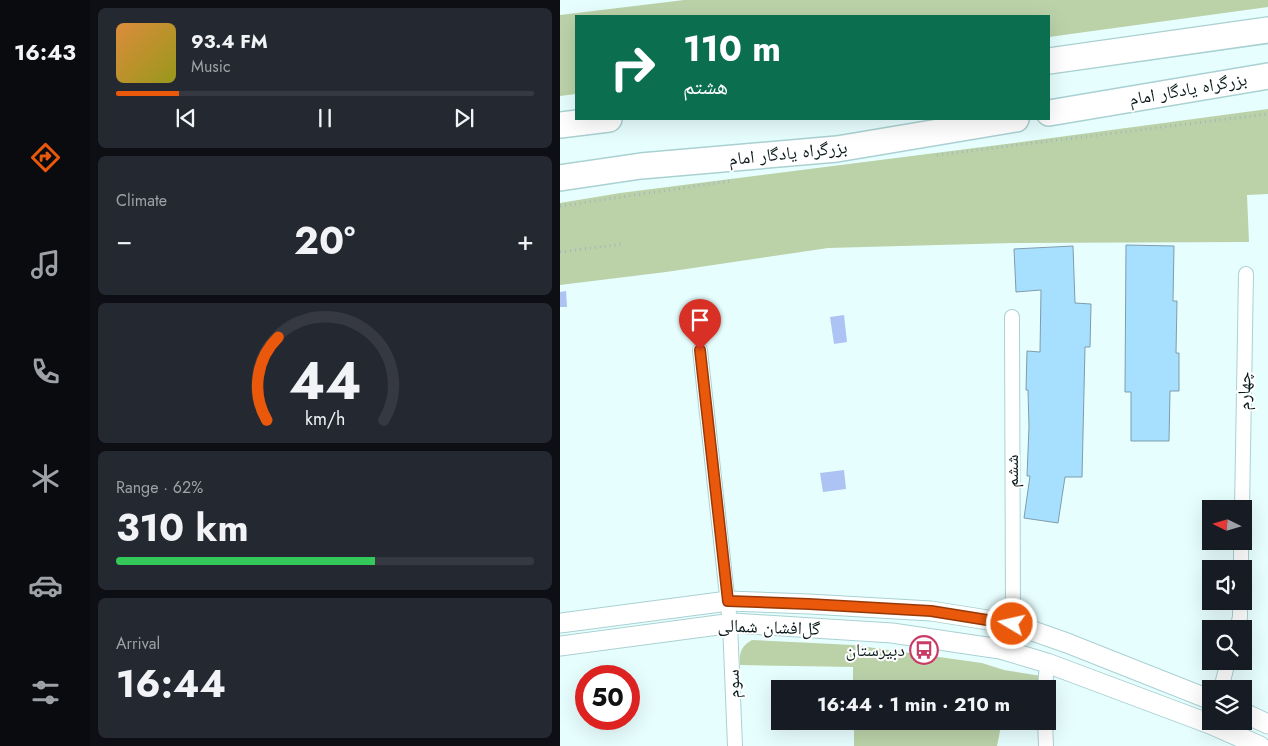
<!DOCTYPE html>
<meta charset="utf-8">
<style>
:root{--surface:#171b24;--page:#242831;--text:#f1f3f6;--muted:#9ea1a6;--line:#363941;--accent:#ea580c}
body{margin:0;font-family:Jost,"Noto Naskh Arabic",sans-serif;background:var(--page);color:var(--text);height:100vh;display:flex;flex-direction:column;font-size:19px;white-space:nowrap}
*{box-sizing:border-box;margin:0}
p{font-size:16px;color:var(--muted)}
.icon{flex:none;width:28px;height:28px;fill:none;stroke:currentColor;stroke-width:2;stroke-linecap:round;stroke-linejoin:round}
.map{position:relative;flex:1;overflow:hidden}
.side{display:flex;flex-direction:column;gap:8px;padding:8px;background:#0d0f14;width:470px}
.side>*{flex:none}
.guide{position:absolute;left:15px;top:15px;width:475px;height:105px;border-radius:0px;box-shadow:0 5px 20px #0002;background:#0b6e4f;color:#fff;overflow:hidden}
.needle{width:32px;rotate:275deg}
.tools{position:absolute;left:642px;top:500px;display:grid;gap:10px}
.tools a{display:grid;place-items:center;width:50px;height:50px;border-radius:0px;background:var(--surface);box-shadow:0 5px 20px #0002;font-size:25px}
.speed{position:absolute;left:15px;top:665px;display:flex;gap:10px;font-size:25px;font-weight:700;text-align:center}
.speed>*{display:grid;place-content:center;width:65px;height:65px;border-radius:50%;background:var(--surface);box-shadow:0 5px 20px #0002;line-height:1}
.speed .limit{border:8px solid #d22;background:#fff;color:#111}
.pin{position:absolute;display:grid;place-items:center;width:42px;height:42px;color:#fff;margin:-51px -21px;border-radius:50% 50% 50% 0;rotate:-45deg;box-shadow:0 0 5px #0007}
.pin .icon{rotate:45deg}
.me{position:absolute;width:55px;margin:-28px;rotate:279deg;stroke-linejoin:round;filter:drop-shadow(0 0 4px #0008)}
.turn{display:flex;align-items:center;gap:18px;height:105px;padding:0 25px;font-size:22px}
.turn .icon{width:65px;height:65px;stroke-width:2.5}
.turn b{display:block;font-size:35px;line-height:42px}
.big{font-size:38px;font-weight:700;line-height:1.1}
.side .card{flex:1;display:flex;flex-direction:column;justify-content:center;gap:8px;min-width:0;padding:0 18px;border-radius:8px;background:var(--page)}
.side .dial{align-items:center;gap:0}
.dial svg{height:130px;overflow:visible;fill:none;stroke:var(--line);stroke-width:7;stroke-linecap:round;text-anchor:middle}
.dial text{fill:var(--text);stroke:none}
.song{display:flex;align-items:center;gap:15px}
.cover{width:60px;height:60px;border-radius:8px;background:linear-gradient(135deg,hsl(30 70% 55%),hsl(60 70% 35%))}
.played{height:5px;border-radius:2px;background:linear-gradient(90deg,var(--accent) 15%,var(--line) 15%)}
.keys{display:flex;justify-content:space-around;direction:ltr}
.heat{display:flex;justify-content:space-between;align-items:center;font-size:28px;direction:ltr}
.charge{height:8px;border-radius:4px;background:linear-gradient(90deg,#34c759 62%,var(--line) 0)}
.trip{position:absolute;left:211px;top:680px;width:285px;height:50px;border-radius:0px;background:var(--surface);box-shadow:0 5px 20px #0002;font-weight:700;line-height:50px;text-align:center}
main{display:flex;flex:1;min-height:0}
.tabs{display:flex;flex-direction:column;width:90px;justify-content:space-around;align-items:center;background:#090b0e;color:var(--muted)}
.tabs .icon{width:35px;height:35px}
.tabs .on{color:var(--accent)}
.tabs b{font-size:22px;color:var(--text)}
.map>svg:first-child{display:block}
</style>
<main>
<nav class="tabs">
<b>16:43</b>
<svg class="icon on" aria-label="directions" viewBox="0 0 24 24"><path d="M12 3l9 9-9 9-9-9zM9 14v-3h6M13 9l2 2-2 2"/></svg>
<svg class="icon" aria-label="music" viewBox="0 0 24 24"><path d="M9 18V5l10-2v13"/><circle cx="6" cy="18" r="3"/><circle cx="16" cy="16" r="3"/></svg>
<svg class="icon" aria-label="phone" viewBox="0 0 24 24"><path d="M5 4h4l2 5-3 2q2 4 5 5l2-3 5 2v4C11 20 4 13 5 4z"/></svg>
<svg class="icon" aria-label="climate" viewBox="0 0 24 24"><path d="M12 3v18M4 7l16 10M4 17L20 7"/></svg>
<svg class="icon" aria-label="car" viewBox="0 0 24 24"><path d="M5 17H2v-5l4-1 3-4h7l3 4 3 1v5h-3M9 17h6M6 11h13"/><circle cx="7" cy="17" r="2"/><circle cx="17" cy="17" r="2"/></svg>
<svg class="icon" aria-label="filters" viewBox="0 0 24 24"><path d="M4 7h16M4 17h16"/><circle cx="9" cy="7" r="2"/><circle cx="15" cy="17" r="2"/></svg>
</nav>
<section class="side">
<div class="card">
<div class="song"><i class="cover"></i><div><b>93.4 FM</b><p>Music</p></div></div>
<div class="played"></div>
<div class="keys"><svg class="icon" aria-label="previous" viewBox="0 0 24 24"><path d="M18 5L8 12l10 7zM5 5v14"/></svg><svg class="icon" aria-label="pause" viewBox="0 0 24 24"><path d="M8 5v14M16 5v14"/></svg><svg class="icon" aria-label="next" viewBox="0 0 24 24"><path d="M6 5l10 7-10 7zM19 5v14"/></svg></div>
</div>
<div class="card"><p>Climate</p>
<div class="heat"><a>−</a><b class="big">20°</b><a>+</a></div>
</div>
<div class="card dial"><svg viewBox="0 0 100 80">
<path d="M14 69A42 42 0 1 1 86 69"/>
<path d="M14 69A42 42 0 0 1 21 18" stroke="#ea580c"/>
<text x="50" y="56" font-size="32" font-weight="700">44</text>
<text x="50" y="72" font-size="11">km/h</text>
</svg></div>
<div class="card"><p>Range · 62%</p><b class="big">310 km</b><div class="charge"></div></div>
<div class="card"><p>Arrival</p><b class="big">16:44</b></div>
</section>
<div class="map">
<svg width="708" height="746" viewBox="0 0 708 746">
<rect width="100%" height="100%" fill="#e7feff"/>
<g fill="#bbd2a9">
<path d="M124,0H708V7L489,37V16H16V94L0,96V15Z"/>
<path d="M708,109V194L687,195L689,242L453,243L268,248L106,272L0,285V203L60,193L469,141Z"/>
<path d="M192,640L293,645L422,663L444,670L481,676L479,689H293V667L180,665C179,653 181,646 192,640Z"/>
<path d="M294,721H442L437,746H294Z"/>
</g>
<g fill="#adc3f3">
<path d="M6,291L7,307H0V292Z"/>
<path d="M284,315L287,342L274,344L270,317Z"/>
<path d="M284,470L286,489L263,492L260,473Z"/>
</g>
<g fill="#a6e0fe" stroke="#7f9cac">
<path d="M566,245L614,246L613,301H617L616,353H619V391H610L609,441H571V392H565Z"/>
<path d="M513,246L515,303L531,304L530,347H525L522,477H505L498,523L464,518L470,476H467L469,427L468,390H466L467,351L480,352L481,290L456,292L454,249Z"/>
</g>
<g fill="none" stroke-linecap="round" stroke-linejoin="round">
<defs>
<g id="street">
<path d="M140,350L170,623L175,746"/>
<path d="M682,509L686,274"/>
<path d="M681,569V541"/>
<path d="M677,629L680,617V601"/>
<path d="M445,651L453,624L452,317"/>
<path d="M485,689L487,663"/>
<path d="M661,689L668,661"/>
<path d="M485,721L486,746"/>
</g>
<g id="secondary">
<path d="M0,623L168,601L249,604L371,611L453,624L507,643L651,700"/>
<path d="M0,646L173,623L332,633L440,649L487,663L650,724L700,746"/>
<path d="M684,713L708,724"/>
</g>
<g id="highway">
<path d="M489,61L708,30"/>
<path d="M489,113L708,76"/>
<path d="M0,125L49,119"/>
<path d="M0,178L81,166L277,149L456,119"/>
</g>
</defs>
<use href="#street" stroke="#aad1d2" stroke-width="16"/>
<use href="#secondary" stroke="#aad1d2" stroke-width="21"/>
<use href="#highway" stroke="#aad1d2" stroke-width="28"/>
<g stroke="#a3b7b8" stroke-width="3" stroke-dasharray="1 4" stroke-linecap="butt">
<path d="M377,155L708,114"/>
<path d="M0,206L170,181"/>
<path d="M0,252L63,244"/>
</g>
<use href="#street" stroke="#fff" stroke-width="14"/>
<use href="#secondary" stroke="#fff" stroke-width="19"/>
<use href="#highway" stroke="#fff" stroke-width="25"/>
</g>
<g fill="none" stroke-linecap="round" stroke-linejoin="round">
<defs>
<path id="route" d="M140,350L168,601L249,604L371,611L452,624"/>
</defs>
<use href="#route" stroke="#983908" stroke-width="12"/>
<use href="#route" stroke="#ea580c" stroke-width="9"/>
</g>
<defs>
<symbol id="bus-ring" viewBox="-11 -11 22 22"><circle r="9.5" fill="#fff" stroke="#c93b65" stroke-width="1.5"/><path d="M-5-6H5V4H4V6H2V4H-2V6H-4V4H-5ZM-3.5-4V0h7V-4ZM-3.5 1.2v1.5H-2V1.2ZM2 1.2v1.5H3.5V1.2Z" fill="#c93b65"/></symbol>
</defs>
<g fill-rule="evenodd">
<use href="#bus-ring" x="348" y="634" width="32" height="32"/>
</g>
<g text-anchor="middle" dominant-baseline="central" stroke-width="4" stroke-linejoin="round" paint-order="stroke">
<g font-size="18" fill="#0b1a1b" stroke="#fff">
<text transform="translate(628 89) rotate(-10)">بزرگراه یادگار امام</text>
<text transform="translate(228 153) rotate(-6)">بزرگراه یادگار امام</text>
<text transform="translate(684 391) rotate(-89)">چهارم</text>
<text transform="translate(452 471) rotate(-90)">ششم</text>
<text transform="translate(209 627) rotate(2)">گل‌افشان شمالی</text>
<text transform="translate(173 684) rotate(-92)">سوم</text>
</g>
<g font-size="18" fill="#0b1a1b" stroke="#fff" text-anchor="end">
<text x="345" y="650">دبیرستان</text>
</g>
</g>
</svg>
<div class="tools">
<a><svg class="needle" viewBox="-14 -14 28 28"><path d="M0-13l5 13h-10z" fill="#e53935"/><path d="M0 13l5-13h-10z" fill="#9ea1a6"/></svg></a>
<a><svg class="icon" aria-label="sound" viewBox="0 0 24 24"><path d="M4 9h4l5-4v14l-5-4H4zM17 9q2 3 0 6"/></svg></a>
<a><svg class="icon" aria-label="search" viewBox="0 0 24 24"><circle cx="10" cy="10" r="6"/><path d="M15 15l6 6"/></svg></a>
<a><svg class="icon" aria-label="layers" viewBox="0 0 24 24"><path d="M12 4l9 5-9 5-9-5zM3 14l9 5 9-5"/></svg></a>
</div>
<div class="speed"><div class="limit">50</div></div>
<div class="pin" style="left:140px;top:350px;background:#d93025"><svg class="icon" aria-label="arrive" viewBox="0 0 24 24"><path d="M6 21V4h12l-3 4 3 4H6"/></svg></div>
<svg class="me" style="left:452px;top:624px" viewBox="-20 -20 40 40"><circle r="17" fill="#ea580c" stroke="#fff" stroke-width="3"/><path d="M0-11L8 9 0 5-8 9z" fill="#fff"/></svg>
<div class="trip">16:44 · 1 min · 210 m</div>
<div class="guide">
<div class="turn"><svg class="icon" aria-label="right" viewBox="0 0 24 24"><path d="M7 20v-9h11M14 6l5 5-5 5"/></svg><div><b>110 m</b>هشتم</div></div>
</div>
</div>
</main>
